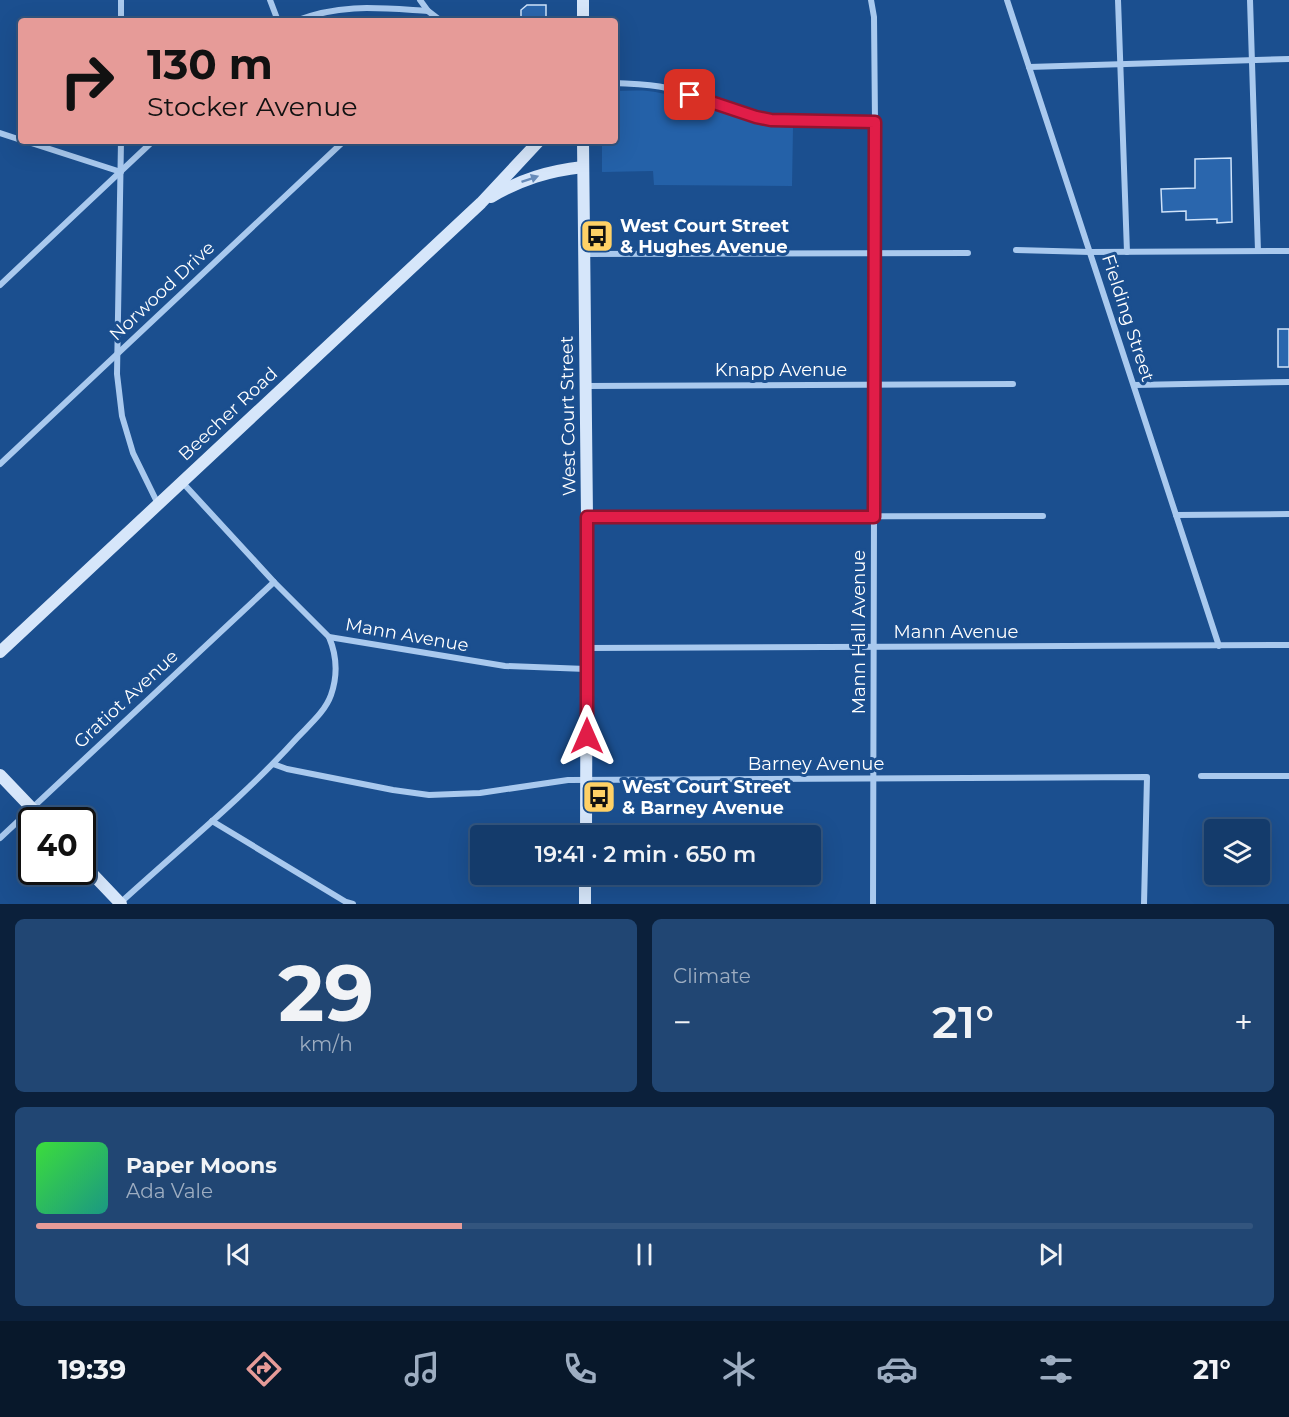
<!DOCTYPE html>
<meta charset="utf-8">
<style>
:root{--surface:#143b6b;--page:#214673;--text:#f1f3f6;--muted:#9dadc1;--line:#33557e;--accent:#e69b98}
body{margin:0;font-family:Montserrat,sans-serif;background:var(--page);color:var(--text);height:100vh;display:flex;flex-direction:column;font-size:22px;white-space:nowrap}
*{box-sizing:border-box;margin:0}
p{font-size:20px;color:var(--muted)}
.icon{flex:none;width:33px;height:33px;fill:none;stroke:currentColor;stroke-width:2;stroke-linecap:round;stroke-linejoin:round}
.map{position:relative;height:904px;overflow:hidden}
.panel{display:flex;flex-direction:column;gap:15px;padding:15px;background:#0b203b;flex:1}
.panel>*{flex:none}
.hud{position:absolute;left:18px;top:18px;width:600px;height:126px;border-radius:6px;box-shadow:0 6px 24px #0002,0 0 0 2px var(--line);background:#e69b98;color:#111;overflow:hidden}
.controls{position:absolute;left:1204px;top:819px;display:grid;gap:12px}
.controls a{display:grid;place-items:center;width:66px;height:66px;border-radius:6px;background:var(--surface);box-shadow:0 6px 24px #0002,0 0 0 2px var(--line);font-size:30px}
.speed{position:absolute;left:18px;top:807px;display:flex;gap:12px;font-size:30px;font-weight:700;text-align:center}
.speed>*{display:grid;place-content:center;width:78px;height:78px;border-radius:50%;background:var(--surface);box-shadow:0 6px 24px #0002,0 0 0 2px var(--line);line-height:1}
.speed .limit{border:3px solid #111;border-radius:9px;background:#fff;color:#111}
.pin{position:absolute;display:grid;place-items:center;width:51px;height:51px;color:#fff;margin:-26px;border-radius:12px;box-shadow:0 3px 9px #0006}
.me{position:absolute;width:66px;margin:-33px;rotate:0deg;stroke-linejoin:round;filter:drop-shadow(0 0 4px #0008)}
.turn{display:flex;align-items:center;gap:21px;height:126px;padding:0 30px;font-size:27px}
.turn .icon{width:78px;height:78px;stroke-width:2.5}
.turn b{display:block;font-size:42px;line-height:51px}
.big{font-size:45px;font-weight:600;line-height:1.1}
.panel .widget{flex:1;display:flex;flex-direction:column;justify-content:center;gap:9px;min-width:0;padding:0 21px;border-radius:9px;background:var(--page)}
.panel .dial{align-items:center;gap:0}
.dial b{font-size:78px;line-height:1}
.song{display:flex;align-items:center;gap:18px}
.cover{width:72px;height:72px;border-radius:9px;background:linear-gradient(135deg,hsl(120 70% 55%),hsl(170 70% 35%))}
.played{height:6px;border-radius:3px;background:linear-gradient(90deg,var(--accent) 35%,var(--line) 35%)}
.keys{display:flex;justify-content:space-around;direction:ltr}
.heat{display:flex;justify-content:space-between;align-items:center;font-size:33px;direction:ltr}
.panel .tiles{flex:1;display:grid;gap:15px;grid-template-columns:1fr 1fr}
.widget:last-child{grid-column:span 2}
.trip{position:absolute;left:470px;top:825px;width:351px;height:60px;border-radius:6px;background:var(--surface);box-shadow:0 6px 24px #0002,0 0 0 2px var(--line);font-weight:600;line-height:60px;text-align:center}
.tab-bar{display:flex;height:96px;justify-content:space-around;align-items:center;background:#08182b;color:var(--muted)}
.tab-bar .icon{width:42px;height:42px}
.tab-bar .active{color:var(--accent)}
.tab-bar b{font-size:27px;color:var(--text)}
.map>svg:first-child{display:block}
</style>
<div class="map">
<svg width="1289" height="904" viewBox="0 0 1289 904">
<rect width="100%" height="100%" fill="#1b4f8f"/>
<path fill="#2461a8" d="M615,91C626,91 637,90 648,91C697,97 742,127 793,128L792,186L654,185L653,171L602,172V141H615Z"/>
<g fill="#2a66ad" stroke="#cfe3fa" stroke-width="1.5">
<path d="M527,5H546V21H521V10Z"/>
<path d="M1231,158L1232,222L1217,223V219L1186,220V211L1162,212L1161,189L1195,188V159Z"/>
<rect x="1278" y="329" width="11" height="38"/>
</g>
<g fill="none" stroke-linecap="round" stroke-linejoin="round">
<g stroke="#a9c9ee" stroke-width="6">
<path d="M121,0V21"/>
<path d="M270,0L278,21"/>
<path d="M420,0L428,11L441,21"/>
<path d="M871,0L874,17L875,122L873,904"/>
<path d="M1007,0L1219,646"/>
<path d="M1118,0L1127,252"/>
<path d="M1250,0L1258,251"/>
<path d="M295,21C342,3 379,8 428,11"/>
<path d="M1029,67L1289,59"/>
<path d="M615,83C632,84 650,84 667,88C702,95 735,114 771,120L875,122"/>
<path d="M0,133L21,140"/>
<path d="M25,141L121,172"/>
<path d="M121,141L117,374L122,416L133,453L158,504"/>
<path d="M1016,250L1090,252L1289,251"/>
<path d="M585,254L968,253"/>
<path d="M0,285L153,141"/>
<path d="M1135,385L1289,382"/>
<path d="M585,386L1013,384"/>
<path d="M0,464L344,141"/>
<path d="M182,482L274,582L329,637L505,666L586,669"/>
<path d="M1176,515L1289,514"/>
<path d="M587,517L1043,516"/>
<path d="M587,648L1289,645"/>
<path d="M273,764L287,769L393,790L429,795L480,793L568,780L1147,777L1144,904"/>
<path d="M1201,776H1289"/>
<path d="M212,821L346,902L353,904"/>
<path d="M0,838L274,582"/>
<path d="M119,904C179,849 243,798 297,738C309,725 325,712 331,695C338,675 337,656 329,637"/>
</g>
<g stroke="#d6e6fa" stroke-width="12">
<path d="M583,0V21"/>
<path d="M583,141L587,517L586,836"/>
<path d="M491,197C522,179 548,171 583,167"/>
<path d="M0,652L481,203L539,141"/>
<path d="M0,775L43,820"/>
<path d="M82,863L121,904"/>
<path d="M585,904V874"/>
</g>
</g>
<defs><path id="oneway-solid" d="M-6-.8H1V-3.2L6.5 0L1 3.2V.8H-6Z" transform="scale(1.5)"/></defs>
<use fill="#668bba" href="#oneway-solid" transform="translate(530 179) rotate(-19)"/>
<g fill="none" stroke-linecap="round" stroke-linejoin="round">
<defs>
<path id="route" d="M587,736V517H874L875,122L771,120L756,117L690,95"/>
</defs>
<use href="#route" stroke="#92132f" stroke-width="15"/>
<use href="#route" stroke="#e11d48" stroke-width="10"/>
</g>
<defs>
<symbol id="bus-square" viewBox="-11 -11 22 22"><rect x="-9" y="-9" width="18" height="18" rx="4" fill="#ffd166" stroke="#1b4f8f"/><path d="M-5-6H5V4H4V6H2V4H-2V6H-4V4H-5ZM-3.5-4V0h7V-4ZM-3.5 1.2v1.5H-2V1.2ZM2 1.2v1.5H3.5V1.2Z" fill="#111"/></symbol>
</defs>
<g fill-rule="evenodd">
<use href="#bus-square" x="578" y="217" width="38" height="38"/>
<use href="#bus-square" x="580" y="778" width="38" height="38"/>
</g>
<g text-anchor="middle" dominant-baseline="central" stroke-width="6" stroke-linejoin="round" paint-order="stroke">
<g font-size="18" font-weight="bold" fill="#fff" stroke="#1b4f8f" text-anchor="start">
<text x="620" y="226">West Court Street<tspan x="620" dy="21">&amp; Hughes Avenue</tspan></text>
<text x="622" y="787">West Court Street<tspan x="622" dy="21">&amp; Barney Avenue</tspan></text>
</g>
<g font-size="18" fill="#fff" stroke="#1b4f8f">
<text transform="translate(162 291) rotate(-43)">Norwood Drive</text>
<text transform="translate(1128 318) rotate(72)">Fielding Street</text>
<text x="781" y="370">Knapp Avenue</text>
<text transform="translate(228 414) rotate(-43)">Beecher Road</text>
<text transform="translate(568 416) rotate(-91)">West Court Street</text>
<text transform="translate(859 632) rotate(-90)">Mann Hall Avenue</text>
<text x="956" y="632">Mann Avenue</text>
<text transform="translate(407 635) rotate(10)">Mann Avenue</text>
<text transform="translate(126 699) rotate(-43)">Gratiot Avenue</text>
<text x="816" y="764">Barney Avenue</text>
</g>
</g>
</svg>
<div class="controls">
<a><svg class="icon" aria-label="layers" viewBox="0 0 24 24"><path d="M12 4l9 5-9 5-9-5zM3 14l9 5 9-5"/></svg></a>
</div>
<div class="speed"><div class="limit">40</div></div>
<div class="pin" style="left:690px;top:95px;background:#d93025"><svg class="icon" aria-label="arrive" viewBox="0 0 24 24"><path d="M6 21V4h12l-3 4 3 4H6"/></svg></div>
<svg class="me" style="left:587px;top:736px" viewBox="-20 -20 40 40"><path d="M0-17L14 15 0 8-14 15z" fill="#e11d48" stroke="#fff" stroke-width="4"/></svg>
<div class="trip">19:41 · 2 min · 650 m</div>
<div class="hud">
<div class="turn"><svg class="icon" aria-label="right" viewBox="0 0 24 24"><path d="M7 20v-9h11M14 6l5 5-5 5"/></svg><div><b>130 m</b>Stocker Avenue</div></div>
</div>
</div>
<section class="panel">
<div class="tiles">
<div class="widget dial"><b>29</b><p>km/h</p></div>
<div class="widget"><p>Climate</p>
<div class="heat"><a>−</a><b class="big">21°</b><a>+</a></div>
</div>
<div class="widget">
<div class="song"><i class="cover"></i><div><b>Paper Moons</b><p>Ada Vale</p></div></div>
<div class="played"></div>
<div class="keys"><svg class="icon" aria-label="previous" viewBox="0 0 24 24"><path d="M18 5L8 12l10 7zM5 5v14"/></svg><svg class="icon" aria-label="pause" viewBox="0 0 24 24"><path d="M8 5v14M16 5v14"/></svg><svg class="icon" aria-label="next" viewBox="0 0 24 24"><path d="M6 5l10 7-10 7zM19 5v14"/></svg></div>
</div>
</div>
</section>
<nav class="tab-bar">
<b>19:39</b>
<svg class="icon active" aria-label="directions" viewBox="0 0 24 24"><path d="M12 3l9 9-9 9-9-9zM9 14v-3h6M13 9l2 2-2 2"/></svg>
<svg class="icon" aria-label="music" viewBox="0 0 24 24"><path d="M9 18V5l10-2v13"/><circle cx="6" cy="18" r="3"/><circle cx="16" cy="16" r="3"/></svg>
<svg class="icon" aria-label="phone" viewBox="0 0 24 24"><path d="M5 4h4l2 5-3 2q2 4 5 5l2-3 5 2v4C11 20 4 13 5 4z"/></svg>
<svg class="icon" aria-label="climate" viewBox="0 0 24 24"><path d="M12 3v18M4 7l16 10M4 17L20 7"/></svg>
<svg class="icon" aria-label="car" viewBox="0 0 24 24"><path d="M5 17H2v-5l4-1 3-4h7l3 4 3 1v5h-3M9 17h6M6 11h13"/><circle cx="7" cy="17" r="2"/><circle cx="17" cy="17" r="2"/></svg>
<svg class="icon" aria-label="filters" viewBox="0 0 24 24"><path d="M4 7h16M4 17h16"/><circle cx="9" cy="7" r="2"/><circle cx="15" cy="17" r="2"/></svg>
<b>21°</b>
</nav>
